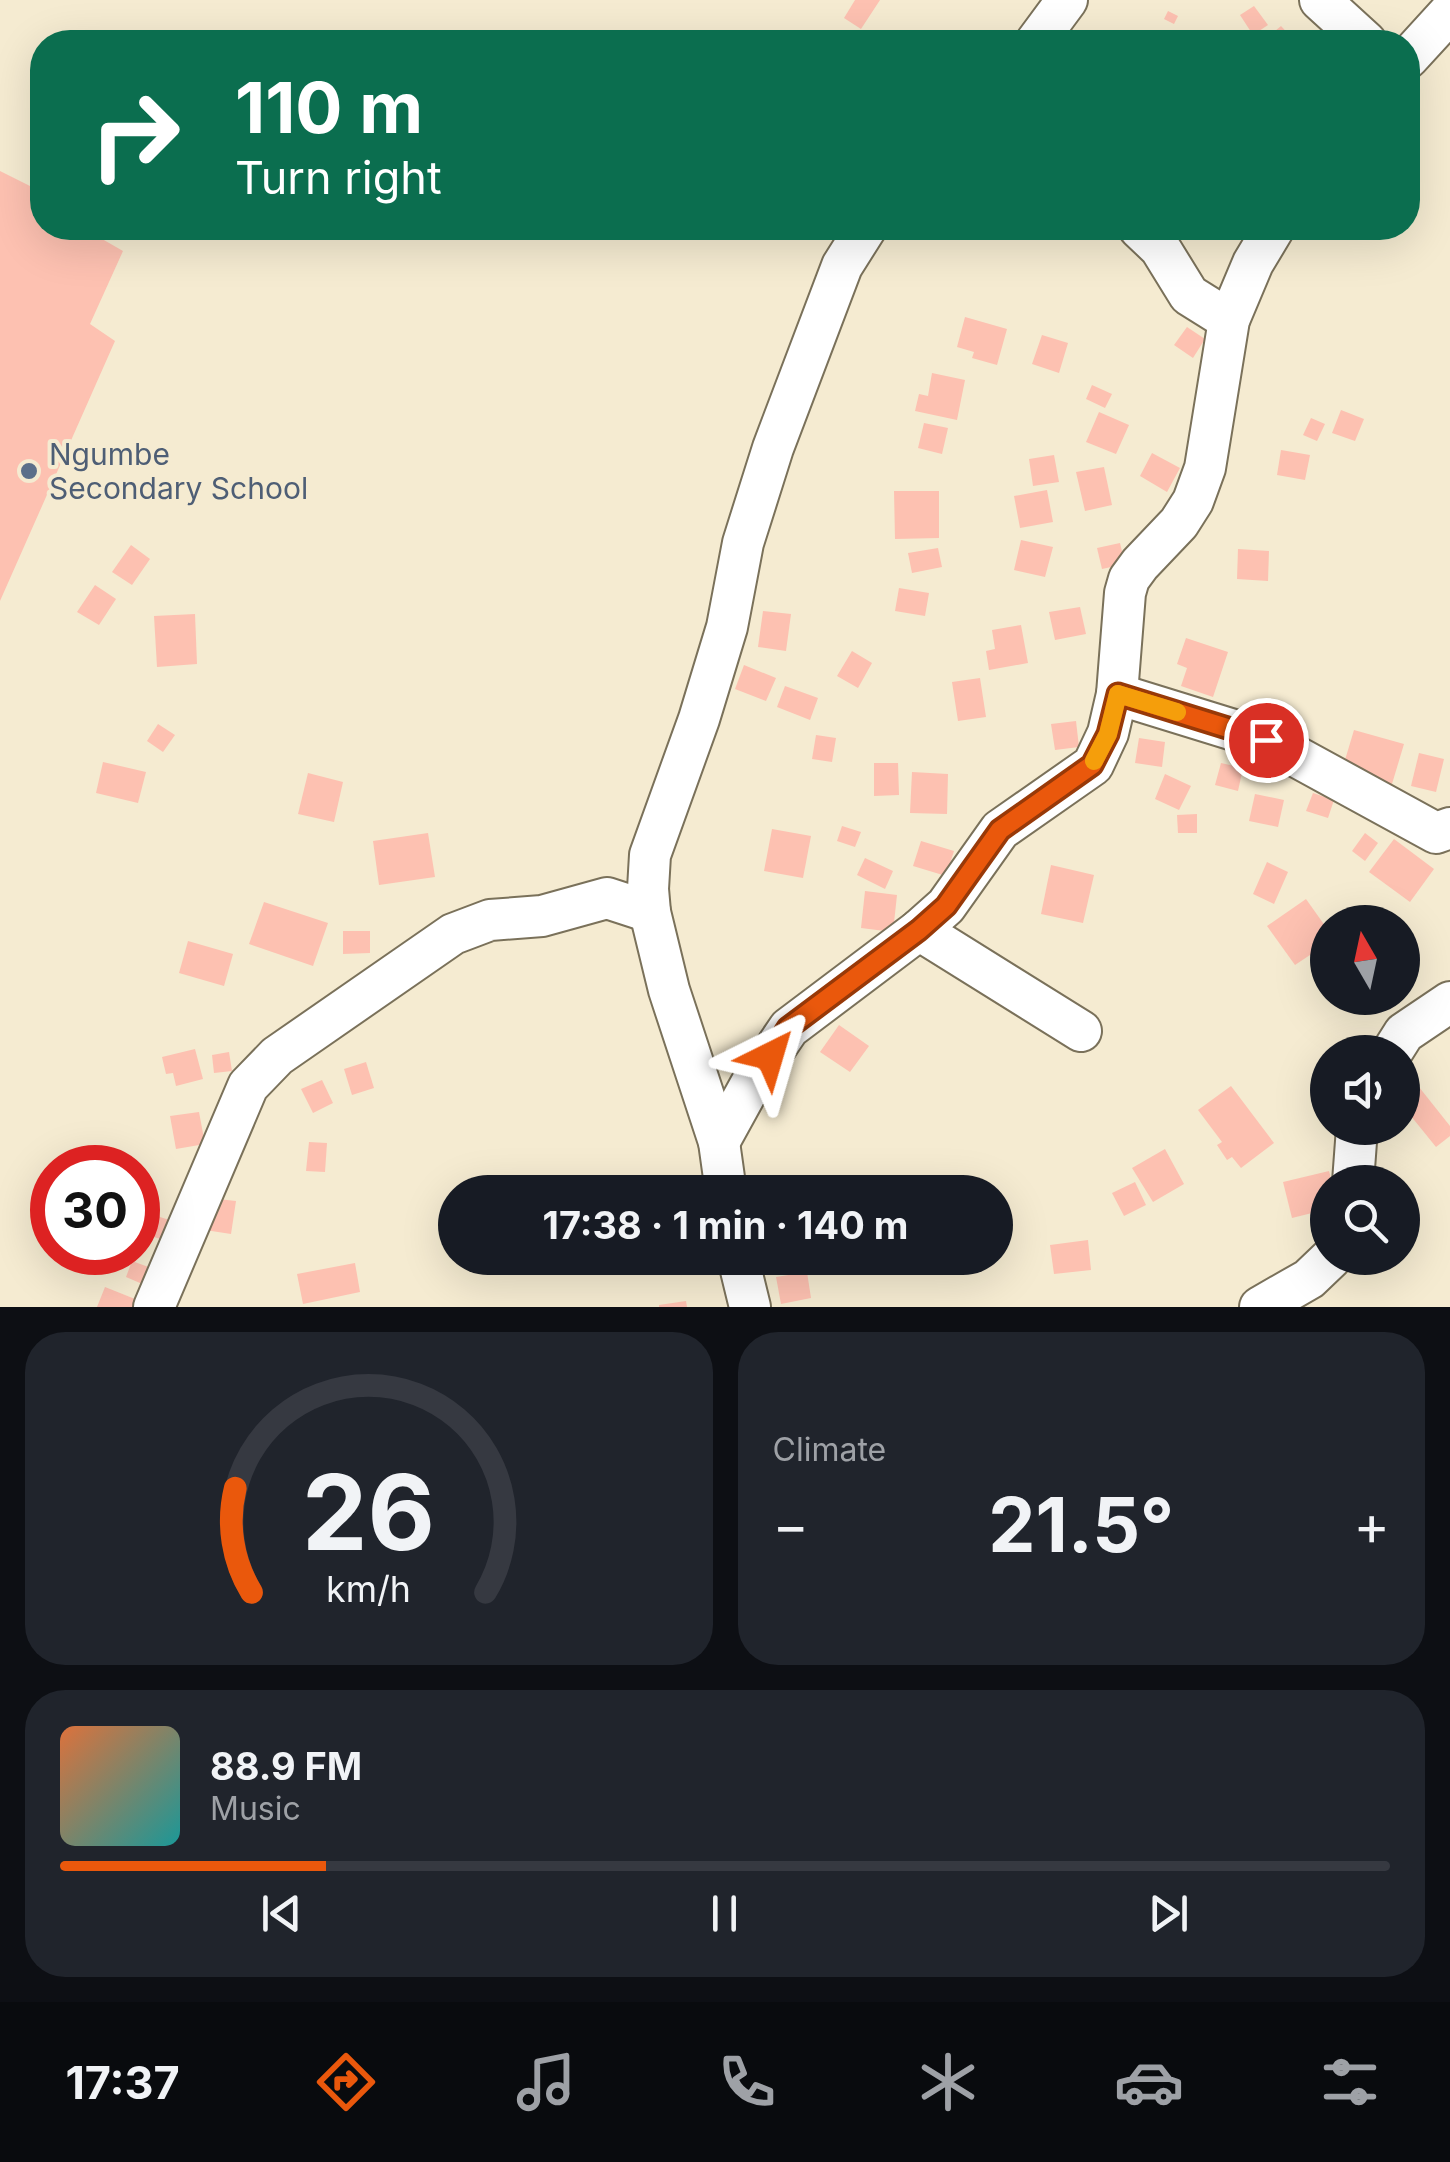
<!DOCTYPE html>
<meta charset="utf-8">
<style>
:root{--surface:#171b24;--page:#20242c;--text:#f1f3f6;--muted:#9ea1a6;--line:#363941;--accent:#ea580c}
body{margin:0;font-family:Inter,sans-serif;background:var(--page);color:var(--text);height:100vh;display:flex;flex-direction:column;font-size:38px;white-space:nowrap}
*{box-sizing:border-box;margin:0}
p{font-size:32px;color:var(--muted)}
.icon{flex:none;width:55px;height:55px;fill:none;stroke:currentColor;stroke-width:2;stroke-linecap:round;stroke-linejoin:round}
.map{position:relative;height:1307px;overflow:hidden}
.details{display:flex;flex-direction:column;gap:25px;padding:25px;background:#0d0f14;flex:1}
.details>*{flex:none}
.hud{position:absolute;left:30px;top:30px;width:1390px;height:210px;border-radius:40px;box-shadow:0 10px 40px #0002;background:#0b6e4f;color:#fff;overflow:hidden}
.needle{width:65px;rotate:351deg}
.buttons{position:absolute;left:1310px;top:905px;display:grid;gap:20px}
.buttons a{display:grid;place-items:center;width:110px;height:110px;border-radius:50%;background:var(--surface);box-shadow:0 10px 40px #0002;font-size:50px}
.speed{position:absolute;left:30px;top:1145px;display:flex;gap:20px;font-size:50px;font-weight:700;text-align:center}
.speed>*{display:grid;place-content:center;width:130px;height:130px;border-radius:50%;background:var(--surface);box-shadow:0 10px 40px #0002;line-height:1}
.speed .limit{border:15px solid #d22;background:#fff;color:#111}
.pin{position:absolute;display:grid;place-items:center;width:85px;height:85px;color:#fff;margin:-42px;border:5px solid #fff;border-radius:50%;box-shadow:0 2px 10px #0007}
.me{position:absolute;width:110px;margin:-55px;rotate:40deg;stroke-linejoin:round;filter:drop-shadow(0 0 8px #0008)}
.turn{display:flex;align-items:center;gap:35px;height:210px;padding:0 40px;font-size:45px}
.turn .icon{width:130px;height:130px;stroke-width:2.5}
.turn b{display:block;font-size:70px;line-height:85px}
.big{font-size:75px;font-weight:700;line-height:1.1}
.details .card{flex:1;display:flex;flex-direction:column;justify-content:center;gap:15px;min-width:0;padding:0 35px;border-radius:40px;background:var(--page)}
.details .dial{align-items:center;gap:0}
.dial svg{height:260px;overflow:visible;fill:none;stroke:var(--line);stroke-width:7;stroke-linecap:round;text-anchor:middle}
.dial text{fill:var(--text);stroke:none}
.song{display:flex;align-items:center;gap:30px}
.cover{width:120px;height:120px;border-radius:15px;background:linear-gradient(135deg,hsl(20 70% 55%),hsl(180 70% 35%))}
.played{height:10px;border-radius:5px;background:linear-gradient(90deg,var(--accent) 20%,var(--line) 20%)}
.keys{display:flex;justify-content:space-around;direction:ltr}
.heat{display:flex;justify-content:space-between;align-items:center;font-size:55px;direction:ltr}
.details .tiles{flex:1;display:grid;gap:25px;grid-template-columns:1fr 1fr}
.card:last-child{grid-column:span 2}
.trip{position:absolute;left:438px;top:1175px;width:575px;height:100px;border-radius:50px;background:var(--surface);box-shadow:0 10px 40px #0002;font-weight:700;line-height:100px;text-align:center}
.menu{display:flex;height:160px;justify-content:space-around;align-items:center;background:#090b0e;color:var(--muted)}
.menu .icon{width:70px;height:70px}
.menu .selected{color:var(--accent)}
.menu b{font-size:45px;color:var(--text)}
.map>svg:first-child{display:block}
</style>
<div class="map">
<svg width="1450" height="1307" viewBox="0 0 1450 1307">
<rect width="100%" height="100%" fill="#f5ebd1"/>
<g fill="#fdc1b1">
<path d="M855,0H880L861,29L844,18Z"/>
<path d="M1254,6L1268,25L1253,35L1240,15Z"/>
<path d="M1168,11L1178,16L1174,24L1164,19Z"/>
<path d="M1281,26L1296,42H1262Z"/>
<path d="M0,171L42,192V228H83L123,251L90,324L115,341L0,601Z"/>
<path d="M965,317L1007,329L997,365L972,358L974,352L957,347Z"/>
<path d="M1187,327L1205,339L1193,358L1174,345Z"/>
<path d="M1042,335L1068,343L1059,373L1032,364Z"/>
<path d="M932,373L965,380L957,420L915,411L919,394L928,396Z"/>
<path d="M1092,385L1112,394L1105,408L1086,399Z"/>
<path d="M1341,410L1364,419L1355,441L1332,433Z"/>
<path d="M1099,412L1129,425L1116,454L1086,442Z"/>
<path d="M1311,418L1325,424L1317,441L1303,435Z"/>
<path d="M924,423L948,428L942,454L918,448Z"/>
<path d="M1281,450L1310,455L1305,480L1277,475Z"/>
<path d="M1152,453L1180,468L1167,492L1140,476Z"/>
<path d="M1054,455L1059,482L1033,486L1029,459Z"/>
<path d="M1104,467L1112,505L1085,511L1076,472Z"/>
<path d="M1047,490L1053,522L1020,528L1014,496Z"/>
<path d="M894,491H939V538L895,539Z"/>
<path d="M1021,540L1053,547L1045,577L1014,570Z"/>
<path d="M1120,543L1125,564L1102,569L1097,548Z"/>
<path d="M131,545L150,559L132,585L112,572Z"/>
<path d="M938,548L942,567L912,573L908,553Z"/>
<path d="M1238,549L1269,551L1268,581L1237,579Z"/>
<path d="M95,585L116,599L99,625L77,612Z"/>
<path d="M899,588L929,593L925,616L895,611Z"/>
<path d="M1080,607L1086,634L1055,640L1049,612Z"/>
<path d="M763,611L791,614L786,651L758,647Z"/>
<path d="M195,614L197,664L157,667L154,616Z"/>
<path d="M1021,625L1028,663L989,670L986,651L995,649L992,630Z"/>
<path d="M1186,638L1228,652L1213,697L1181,686L1187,668L1177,664Z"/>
<path d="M852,651L872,663L858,688L837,676Z"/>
<path d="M744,665L776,678L766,701L735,689Z"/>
<path d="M980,678L986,717L958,721L952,682Z"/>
<path d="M785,686L818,698L810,720L777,707Z"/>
<path d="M1076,721L1079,747L1055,750L1051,724Z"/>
<path d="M158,724L175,735L163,752L147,741Z"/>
<path d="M1354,730L1404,744L1392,784L1342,770Z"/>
<path d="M816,735L836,738L832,762L812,759Z"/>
<path d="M1139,738L1165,742L1162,767L1135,763Z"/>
<path d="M1419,753L1444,759L1436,792L1411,786Z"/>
<path d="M103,762L146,772L138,803L96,793Z"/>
<path d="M874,763H898L899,795L874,796Z"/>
<path d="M1221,763L1243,768L1238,791L1215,785Z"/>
<path d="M912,772L948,774L947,814L910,813Z"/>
<path d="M308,773L343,782L334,822L298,814Z"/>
<path d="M1165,774L1191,786L1179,810L1155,799Z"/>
<path d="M1313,793L1334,800L1328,818L1306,811Z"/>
<path d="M1255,794L1284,800L1278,827L1249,821Z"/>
<path d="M1197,814V833H1178L1177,815Z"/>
<path d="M842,826L861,832L855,847L837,841Z"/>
<path d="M772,829L811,836L803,878L764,871Z"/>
<path d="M428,833L435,877L379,885L373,841Z"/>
<path d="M1365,833L1378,843L1365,861L1352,851Z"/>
<path d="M1394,839L1434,869L1410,902L1369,872Z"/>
<path d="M921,841L954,851L946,876L913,866Z"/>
<path d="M865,858L893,871L885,889L857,875Z"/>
<path d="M1267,862L1288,872L1274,904L1253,894Z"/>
<path d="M1051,865L1094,875L1083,923L1041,914Z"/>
<path d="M865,891L897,895L893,932L861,928Z"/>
<path d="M1306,899L1328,930V943L1295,965L1267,926Z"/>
<path d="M264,902L328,923L313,966L249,944Z"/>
<path d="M343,931H370V953L343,954Z"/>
<path d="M188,941L233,954L224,986L179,973Z"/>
<path d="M839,1025L869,1046L850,1072L820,1052Z"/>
<path d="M195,1049L203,1079L176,1086L173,1073L166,1074L162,1057Z"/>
<path d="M229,1052L232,1071L214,1073L212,1055Z"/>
<path d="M366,1062L374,1088L352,1095L344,1069Z"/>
<path d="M322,1080L333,1103L313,1113L301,1089Z"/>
<path d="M1231,1086L1274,1143L1241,1168L1232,1157L1227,1160L1217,1145L1222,1142L1198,1110Z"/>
<path d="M1419,1087L1450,1126V1136L1436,1147L1402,1105V1100Z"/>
<path d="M199,1112L205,1144L176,1149L170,1116Z"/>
<path d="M309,1142L327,1143L325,1172L306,1171Z"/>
<path d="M1165,1149L1184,1184L1153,1202L1132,1168Z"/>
<path d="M1329,1171L1332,1182H1328V1209L1292,1218L1283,1182Z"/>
<path d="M1135,1182L1146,1205L1124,1216L1112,1193Z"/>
<path d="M209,1198L236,1201L231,1234L205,1230Z"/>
<path d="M150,1214L173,1221L167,1241L144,1234Z"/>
<path d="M1088,1240L1091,1270L1054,1274L1050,1245Z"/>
<path d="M623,1258H656L658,1264L626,1270Z"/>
<path d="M132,1261L154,1269L147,1286L126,1277Z"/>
<path d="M355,1263L360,1292L303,1304L297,1274Z"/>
<path d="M807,1272L811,1298L781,1304L776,1277Z"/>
<path d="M105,1287L135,1299L132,1307H97Z"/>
<path d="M686,1301L687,1307H659V1305Z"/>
</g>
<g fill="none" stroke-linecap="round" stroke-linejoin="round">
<defs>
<g id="minor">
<path d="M1320,0L1366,42"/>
<path d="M1036,42L1067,0"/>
<path d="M1408,58L1450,12"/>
<path d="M1139,228L1160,248L1189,295L1229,320"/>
<path d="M1117,694L1266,740L1436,833L1450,828"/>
<path d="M919,930L1081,1031"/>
<path d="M1392,1052L1404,1033L1450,1002"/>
<path d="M719,1142L751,1084L789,1028L919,930L946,906L1000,830L1093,765L1108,733L1117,694L1125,593L1129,579L1140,564L1179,523L1193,501L1205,468L1229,320L1253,263L1274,228"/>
<path d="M1353,1182L1357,1128"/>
<path d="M726,1192L719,1142L669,990L650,912L648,889L650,855L699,719L727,627L743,543L773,448L842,266L866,228"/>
<path d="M738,1258L750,1307"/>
<path d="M154,1307L248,1086L277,1056L453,934L490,920L542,916L607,898L650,912"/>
<path d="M1260,1307L1309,1279L1331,1258"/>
</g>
</defs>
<use href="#minor" stroke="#7a715a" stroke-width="44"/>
<use href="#minor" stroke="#fff" stroke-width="40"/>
</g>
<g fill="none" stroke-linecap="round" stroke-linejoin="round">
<defs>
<path id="route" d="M770,1056L788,1028L919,930L946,906L1000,830L1092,765L1108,734L1118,694L1266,740"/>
</defs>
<use href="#route" stroke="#983908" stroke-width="25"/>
<use href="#route" stroke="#ea580c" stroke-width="18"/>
<path stroke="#f59e0b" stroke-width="18" d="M1094,761L1108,734L1118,694L1177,712"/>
</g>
<circle fill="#5c6f8a" stroke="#f5ebd1" stroke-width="4" cx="29" cy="471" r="10"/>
<g text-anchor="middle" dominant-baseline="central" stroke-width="8" stroke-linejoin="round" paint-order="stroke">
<g font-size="30" fill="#4e5e75" stroke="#f5ebd1" text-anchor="start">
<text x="49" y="454">Ngumbe<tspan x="49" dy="34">Secondary School</tspan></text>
</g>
</g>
</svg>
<div class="buttons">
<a><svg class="needle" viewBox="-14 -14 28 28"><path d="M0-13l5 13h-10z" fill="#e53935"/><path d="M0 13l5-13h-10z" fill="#9ea1a6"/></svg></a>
<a><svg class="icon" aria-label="sound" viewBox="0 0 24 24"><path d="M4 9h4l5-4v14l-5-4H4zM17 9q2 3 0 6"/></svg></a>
<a><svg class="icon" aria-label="search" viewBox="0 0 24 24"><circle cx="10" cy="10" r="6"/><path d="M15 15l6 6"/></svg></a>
</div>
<div class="speed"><div class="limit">30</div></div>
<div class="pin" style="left:1266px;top:740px;background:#d93025"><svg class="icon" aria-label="arrive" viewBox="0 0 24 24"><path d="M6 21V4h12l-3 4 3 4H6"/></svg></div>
<svg class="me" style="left:770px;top:1056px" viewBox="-20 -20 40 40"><path d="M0-17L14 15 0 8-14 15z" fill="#ea580c" stroke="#fff" stroke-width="4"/></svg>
<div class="trip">17:38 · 1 min · 140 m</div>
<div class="hud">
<div class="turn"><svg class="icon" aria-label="right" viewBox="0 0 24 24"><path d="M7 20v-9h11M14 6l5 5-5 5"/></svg><div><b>110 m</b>Turn right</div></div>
</div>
</div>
<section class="details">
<div class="tiles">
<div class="card dial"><svg viewBox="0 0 100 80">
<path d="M14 69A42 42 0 1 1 86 69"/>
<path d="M14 69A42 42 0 0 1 9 37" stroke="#ea580c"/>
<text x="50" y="56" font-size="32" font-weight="700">26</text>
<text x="50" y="72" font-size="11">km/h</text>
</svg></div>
<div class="card"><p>Climate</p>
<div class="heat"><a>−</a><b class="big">21.5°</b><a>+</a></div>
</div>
<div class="card">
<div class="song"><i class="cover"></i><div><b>88.9 FM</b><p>Music</p></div></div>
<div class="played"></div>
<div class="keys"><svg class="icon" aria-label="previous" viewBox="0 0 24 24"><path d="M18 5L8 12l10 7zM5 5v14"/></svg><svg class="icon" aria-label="pause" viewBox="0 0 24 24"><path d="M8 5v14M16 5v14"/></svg><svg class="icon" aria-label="next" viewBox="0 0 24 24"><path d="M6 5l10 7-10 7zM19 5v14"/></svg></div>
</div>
</div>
</section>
<nav class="menu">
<b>17:37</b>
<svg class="icon selected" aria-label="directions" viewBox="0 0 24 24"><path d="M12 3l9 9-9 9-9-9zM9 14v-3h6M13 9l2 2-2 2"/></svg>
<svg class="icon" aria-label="music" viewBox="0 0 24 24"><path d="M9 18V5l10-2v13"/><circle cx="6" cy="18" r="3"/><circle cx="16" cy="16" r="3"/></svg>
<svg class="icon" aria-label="phone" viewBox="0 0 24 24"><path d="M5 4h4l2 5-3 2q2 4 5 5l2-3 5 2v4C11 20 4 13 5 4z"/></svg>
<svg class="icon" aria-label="climate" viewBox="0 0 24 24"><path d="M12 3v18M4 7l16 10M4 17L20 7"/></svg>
<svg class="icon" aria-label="car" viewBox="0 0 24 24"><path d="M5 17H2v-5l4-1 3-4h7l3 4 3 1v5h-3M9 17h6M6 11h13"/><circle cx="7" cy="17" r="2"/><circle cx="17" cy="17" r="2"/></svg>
<svg class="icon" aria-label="filters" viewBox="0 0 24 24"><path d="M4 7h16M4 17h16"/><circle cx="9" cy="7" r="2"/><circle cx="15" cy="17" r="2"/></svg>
</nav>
